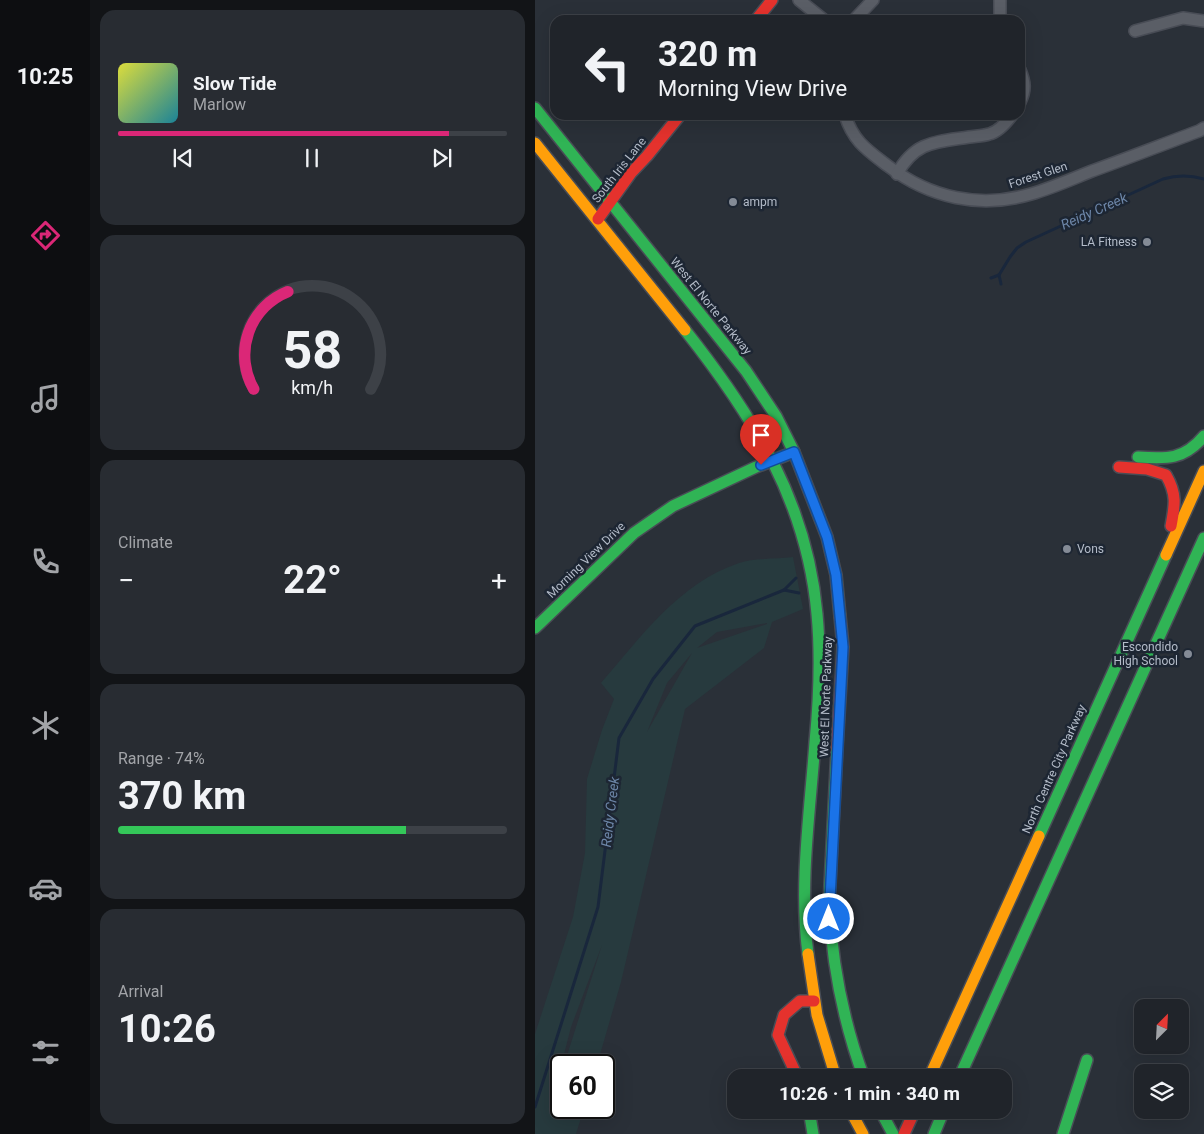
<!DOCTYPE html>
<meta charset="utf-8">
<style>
:root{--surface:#20242a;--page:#282c32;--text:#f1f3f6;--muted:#a2a4a8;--line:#3d4147;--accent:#db2777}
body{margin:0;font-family:Roboto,sans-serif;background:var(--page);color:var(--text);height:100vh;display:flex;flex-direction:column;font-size:19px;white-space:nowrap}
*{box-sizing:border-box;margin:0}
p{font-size:16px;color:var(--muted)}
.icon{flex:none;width:28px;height:28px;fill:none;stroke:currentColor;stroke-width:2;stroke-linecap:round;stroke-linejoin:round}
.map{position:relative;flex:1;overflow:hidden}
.side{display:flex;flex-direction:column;gap:10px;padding:10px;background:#121417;width:445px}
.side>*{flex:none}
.top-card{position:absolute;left:15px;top:15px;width:475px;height:105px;border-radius:15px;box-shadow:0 5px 20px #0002,0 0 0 1px var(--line);background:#20242a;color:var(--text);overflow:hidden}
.needle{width:32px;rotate:24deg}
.tools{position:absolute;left:599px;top:999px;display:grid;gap:10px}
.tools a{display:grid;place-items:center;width:55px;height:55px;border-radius:10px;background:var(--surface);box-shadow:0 5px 20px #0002,0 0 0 1px var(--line);font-size:25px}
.speed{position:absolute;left:15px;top:1054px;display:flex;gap:10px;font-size:25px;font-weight:700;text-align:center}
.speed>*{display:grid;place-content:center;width:65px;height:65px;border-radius:50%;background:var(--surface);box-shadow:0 5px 20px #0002,0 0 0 1px var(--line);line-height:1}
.speed .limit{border:2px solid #111;border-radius:8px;background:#fff;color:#111}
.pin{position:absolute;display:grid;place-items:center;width:42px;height:42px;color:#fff;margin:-51px -21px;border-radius:50% 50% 50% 0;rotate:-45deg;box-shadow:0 0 5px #0007}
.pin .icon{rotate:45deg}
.me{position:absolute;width:55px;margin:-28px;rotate:0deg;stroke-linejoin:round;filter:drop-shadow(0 0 4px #0008)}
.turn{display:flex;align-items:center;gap:18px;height:105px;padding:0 25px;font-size:22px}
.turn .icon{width:65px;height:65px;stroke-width:2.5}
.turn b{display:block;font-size:35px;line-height:42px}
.big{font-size:38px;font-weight:700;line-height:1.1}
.side .card{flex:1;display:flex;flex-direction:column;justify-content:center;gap:8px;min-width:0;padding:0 18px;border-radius:15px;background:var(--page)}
.side .dial{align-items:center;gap:0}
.dial svg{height:130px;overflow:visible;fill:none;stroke:var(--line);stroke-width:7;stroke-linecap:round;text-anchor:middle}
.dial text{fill:var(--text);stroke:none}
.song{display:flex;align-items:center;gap:15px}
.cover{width:60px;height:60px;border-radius:8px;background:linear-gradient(135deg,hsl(60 70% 55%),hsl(190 70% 35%))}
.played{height:5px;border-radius:2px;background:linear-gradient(90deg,var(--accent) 85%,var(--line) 85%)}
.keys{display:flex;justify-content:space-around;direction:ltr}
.heat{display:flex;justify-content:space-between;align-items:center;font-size:28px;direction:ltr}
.charge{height:8px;border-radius:4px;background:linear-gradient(90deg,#34c759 74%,var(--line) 0)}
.trip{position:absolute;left:192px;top:1069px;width:285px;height:50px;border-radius:15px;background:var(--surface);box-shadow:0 5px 20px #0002,0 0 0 1px var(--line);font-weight:700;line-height:50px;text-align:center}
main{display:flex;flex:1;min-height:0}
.dock{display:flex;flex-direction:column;width:90px;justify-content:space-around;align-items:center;background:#0d0e11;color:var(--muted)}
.dock .icon{width:35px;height:35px}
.dock .active{color:var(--accent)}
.dock b{font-size:22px;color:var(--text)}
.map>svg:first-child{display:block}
</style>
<main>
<nav class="dock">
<b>10:25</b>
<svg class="icon active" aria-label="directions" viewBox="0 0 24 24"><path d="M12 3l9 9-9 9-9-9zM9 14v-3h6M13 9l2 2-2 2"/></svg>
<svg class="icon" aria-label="music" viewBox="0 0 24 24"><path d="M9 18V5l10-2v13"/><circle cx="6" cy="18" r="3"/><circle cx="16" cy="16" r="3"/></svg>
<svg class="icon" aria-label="phone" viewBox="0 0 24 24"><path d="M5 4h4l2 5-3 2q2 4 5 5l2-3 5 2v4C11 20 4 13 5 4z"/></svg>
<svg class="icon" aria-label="climate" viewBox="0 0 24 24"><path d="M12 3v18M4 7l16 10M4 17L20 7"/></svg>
<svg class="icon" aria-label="car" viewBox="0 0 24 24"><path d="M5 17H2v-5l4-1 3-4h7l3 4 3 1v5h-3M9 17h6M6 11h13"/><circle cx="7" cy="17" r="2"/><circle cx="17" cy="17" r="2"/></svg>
<svg class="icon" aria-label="filters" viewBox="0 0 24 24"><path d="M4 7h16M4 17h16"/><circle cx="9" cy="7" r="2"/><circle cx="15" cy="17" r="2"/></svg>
</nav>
<section class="side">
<div class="card">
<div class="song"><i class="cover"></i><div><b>Slow Tide</b><p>Marlow</p></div></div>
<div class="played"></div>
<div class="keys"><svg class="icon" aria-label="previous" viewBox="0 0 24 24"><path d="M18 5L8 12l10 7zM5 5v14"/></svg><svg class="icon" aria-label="pause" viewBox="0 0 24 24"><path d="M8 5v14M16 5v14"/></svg><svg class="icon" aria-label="next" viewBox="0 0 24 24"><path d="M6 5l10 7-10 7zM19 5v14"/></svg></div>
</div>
<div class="card dial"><svg viewBox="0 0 100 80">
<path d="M14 69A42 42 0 1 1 86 69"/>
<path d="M14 69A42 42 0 0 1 35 9" stroke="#db2777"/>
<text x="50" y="56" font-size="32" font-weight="700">58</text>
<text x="50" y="72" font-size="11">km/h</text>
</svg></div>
<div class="card"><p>Climate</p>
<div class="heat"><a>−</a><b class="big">22°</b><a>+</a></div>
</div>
<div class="card"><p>Range · 74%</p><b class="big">370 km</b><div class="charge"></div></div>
<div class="card"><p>Arrival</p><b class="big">10:26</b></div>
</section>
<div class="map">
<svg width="669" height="1134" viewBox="0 0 669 1134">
<rect width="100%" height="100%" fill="#2a3038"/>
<path fill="#273a3e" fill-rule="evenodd" d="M258,557L268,609L237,622L229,648L150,709L86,982L62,1065H29L67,945L36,1027L15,1109L26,1075V1108H49L41,1134H0V1034L38,917L50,853L52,779L67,730L79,699L66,683C106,637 144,583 204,563C219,558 242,559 258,557ZM232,623V624L162,648L182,632ZM157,653L112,732L132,683Z"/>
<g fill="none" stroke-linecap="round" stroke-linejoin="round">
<g stroke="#19273c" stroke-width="3">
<path d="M464,275L466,284"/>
<path d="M456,278L464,275L475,257L482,248L491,242L628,179C642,175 655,175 669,179"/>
<path d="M249,590L264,593"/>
<path d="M0,1107L63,907L84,738L118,679L160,626L249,590L261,578"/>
</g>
<defs>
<g id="street">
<path d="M264,0L289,20"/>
<path d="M319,20L338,0"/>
<path d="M465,20V0"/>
<path d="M600,31L648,18L669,21"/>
<path d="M485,70C490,82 491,90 485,102"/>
<path d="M310,115C318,141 332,150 353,166C395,198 445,209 496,194C517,188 537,179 557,171C593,158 629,144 664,131L669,128"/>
<path d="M362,174C380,141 401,142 434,137C440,136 448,136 454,134C463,132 471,123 477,115"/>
</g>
<g id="fast">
<path d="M0,108L211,371L241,416L259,452L292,537L301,575L305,616"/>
<path d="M150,330C218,416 272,501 282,614C286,656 284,700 280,742C275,812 264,884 273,954"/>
<path d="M603,457C632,459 649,460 669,436"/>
<path d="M0,628L99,533L138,506L221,467L259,452"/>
<path d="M302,749L294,904C297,964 308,1021 329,1078"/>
<path d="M504,836L631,555"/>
<path d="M424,1078L669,538"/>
<path d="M274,1110L278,1134"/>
<path d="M345,1110L358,1134"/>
<path d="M399,1134L409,1110"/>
<path d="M528,1134L552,1060"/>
</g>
<g id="slow">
<path d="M0,143L150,330"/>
<path d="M631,555L669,471"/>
<path d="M273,954L282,1015L301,1078"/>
<path d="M394,1078L504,836"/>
<path d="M315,1110L328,1134"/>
</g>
<g id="jam">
<path d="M221,20L237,0"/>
<path d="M63,219L96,173L112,156L145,115"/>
<path d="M584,467L612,469L631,475C642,494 640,505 636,526"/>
<path d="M302,749L308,647L305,616"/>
<path d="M263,1078L243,1035L249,1015L265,1001H279"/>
<path d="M369,1134L380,1110"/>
</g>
</defs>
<use href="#street" stroke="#484c55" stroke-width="14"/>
<use href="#fast" stroke="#484c55" stroke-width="14"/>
<use href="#slow" stroke="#484c55" stroke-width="14"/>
<use href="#jam" stroke="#484c55" stroke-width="14"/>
<use href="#street" stroke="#5a5e66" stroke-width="11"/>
<use href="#fast" stroke="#30b455" stroke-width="11"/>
<use href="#slow" stroke="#ff9f0a" stroke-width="11"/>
<use href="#jam" stroke="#e5322d" stroke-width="11"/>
</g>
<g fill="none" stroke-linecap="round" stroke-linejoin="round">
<defs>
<path id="route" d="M226,465L259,452L292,537L301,575L308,647L294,919"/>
</defs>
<use href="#route" stroke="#114b97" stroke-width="12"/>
<use href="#route" stroke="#1a73e8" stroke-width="9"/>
</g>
<g fill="#848b96" stroke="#1d2633" stroke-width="2">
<circle cx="198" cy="202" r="5"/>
<circle cx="612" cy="242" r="5"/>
<circle cx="532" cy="549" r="5"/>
<circle cx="653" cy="654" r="5"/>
</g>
<g text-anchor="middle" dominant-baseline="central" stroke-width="5" stroke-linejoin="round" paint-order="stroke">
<g font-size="12" fill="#b4bcc9" stroke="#1d2633">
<text transform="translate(84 170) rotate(-52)">South Iris Lane</text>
<text transform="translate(503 175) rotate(-18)">Forest Glen</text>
<text transform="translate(176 306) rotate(51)">West El Norte Parkway</text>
<text transform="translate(51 560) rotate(-44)">Morning View Drive</text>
<text transform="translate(291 697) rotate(-88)">West El Norte Parkway</text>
<text transform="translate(519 769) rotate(-66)">North Centre City Parkway</text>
</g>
<g font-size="12" fill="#b4bcc9" stroke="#1d2633" text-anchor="start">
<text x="208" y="202">ampm</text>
<text x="602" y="242" text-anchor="end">LA Fitness</text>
<text x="542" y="549">Vons</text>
<text x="643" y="647" text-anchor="end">Escondido<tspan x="643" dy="14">High School</tspan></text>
</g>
<g font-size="14" font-style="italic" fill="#6d86a8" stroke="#1d2633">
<text transform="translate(559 211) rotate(-24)">Reidy Creek</text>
<text transform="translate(75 812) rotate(-83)">Reidy Creek</text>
</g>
</g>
</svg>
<div class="tools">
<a><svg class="needle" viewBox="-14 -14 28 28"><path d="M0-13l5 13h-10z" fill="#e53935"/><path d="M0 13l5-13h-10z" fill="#a2a4a8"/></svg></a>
<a><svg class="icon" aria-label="layers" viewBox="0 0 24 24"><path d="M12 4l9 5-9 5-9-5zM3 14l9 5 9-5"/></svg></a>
</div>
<div class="speed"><div class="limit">60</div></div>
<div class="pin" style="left:226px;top:465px;background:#d93025"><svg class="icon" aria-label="arrive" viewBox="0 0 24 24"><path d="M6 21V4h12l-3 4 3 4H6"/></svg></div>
<svg class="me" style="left:294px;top:919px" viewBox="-20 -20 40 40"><circle r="17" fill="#1a73e8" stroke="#fff" stroke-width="3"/><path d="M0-11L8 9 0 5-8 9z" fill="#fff"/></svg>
<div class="trip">10:26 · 1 min · 340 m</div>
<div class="top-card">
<div class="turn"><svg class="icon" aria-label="left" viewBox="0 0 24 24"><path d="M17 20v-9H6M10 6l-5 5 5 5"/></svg><div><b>320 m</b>Morning View Drive</div></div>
</div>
</div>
</main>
